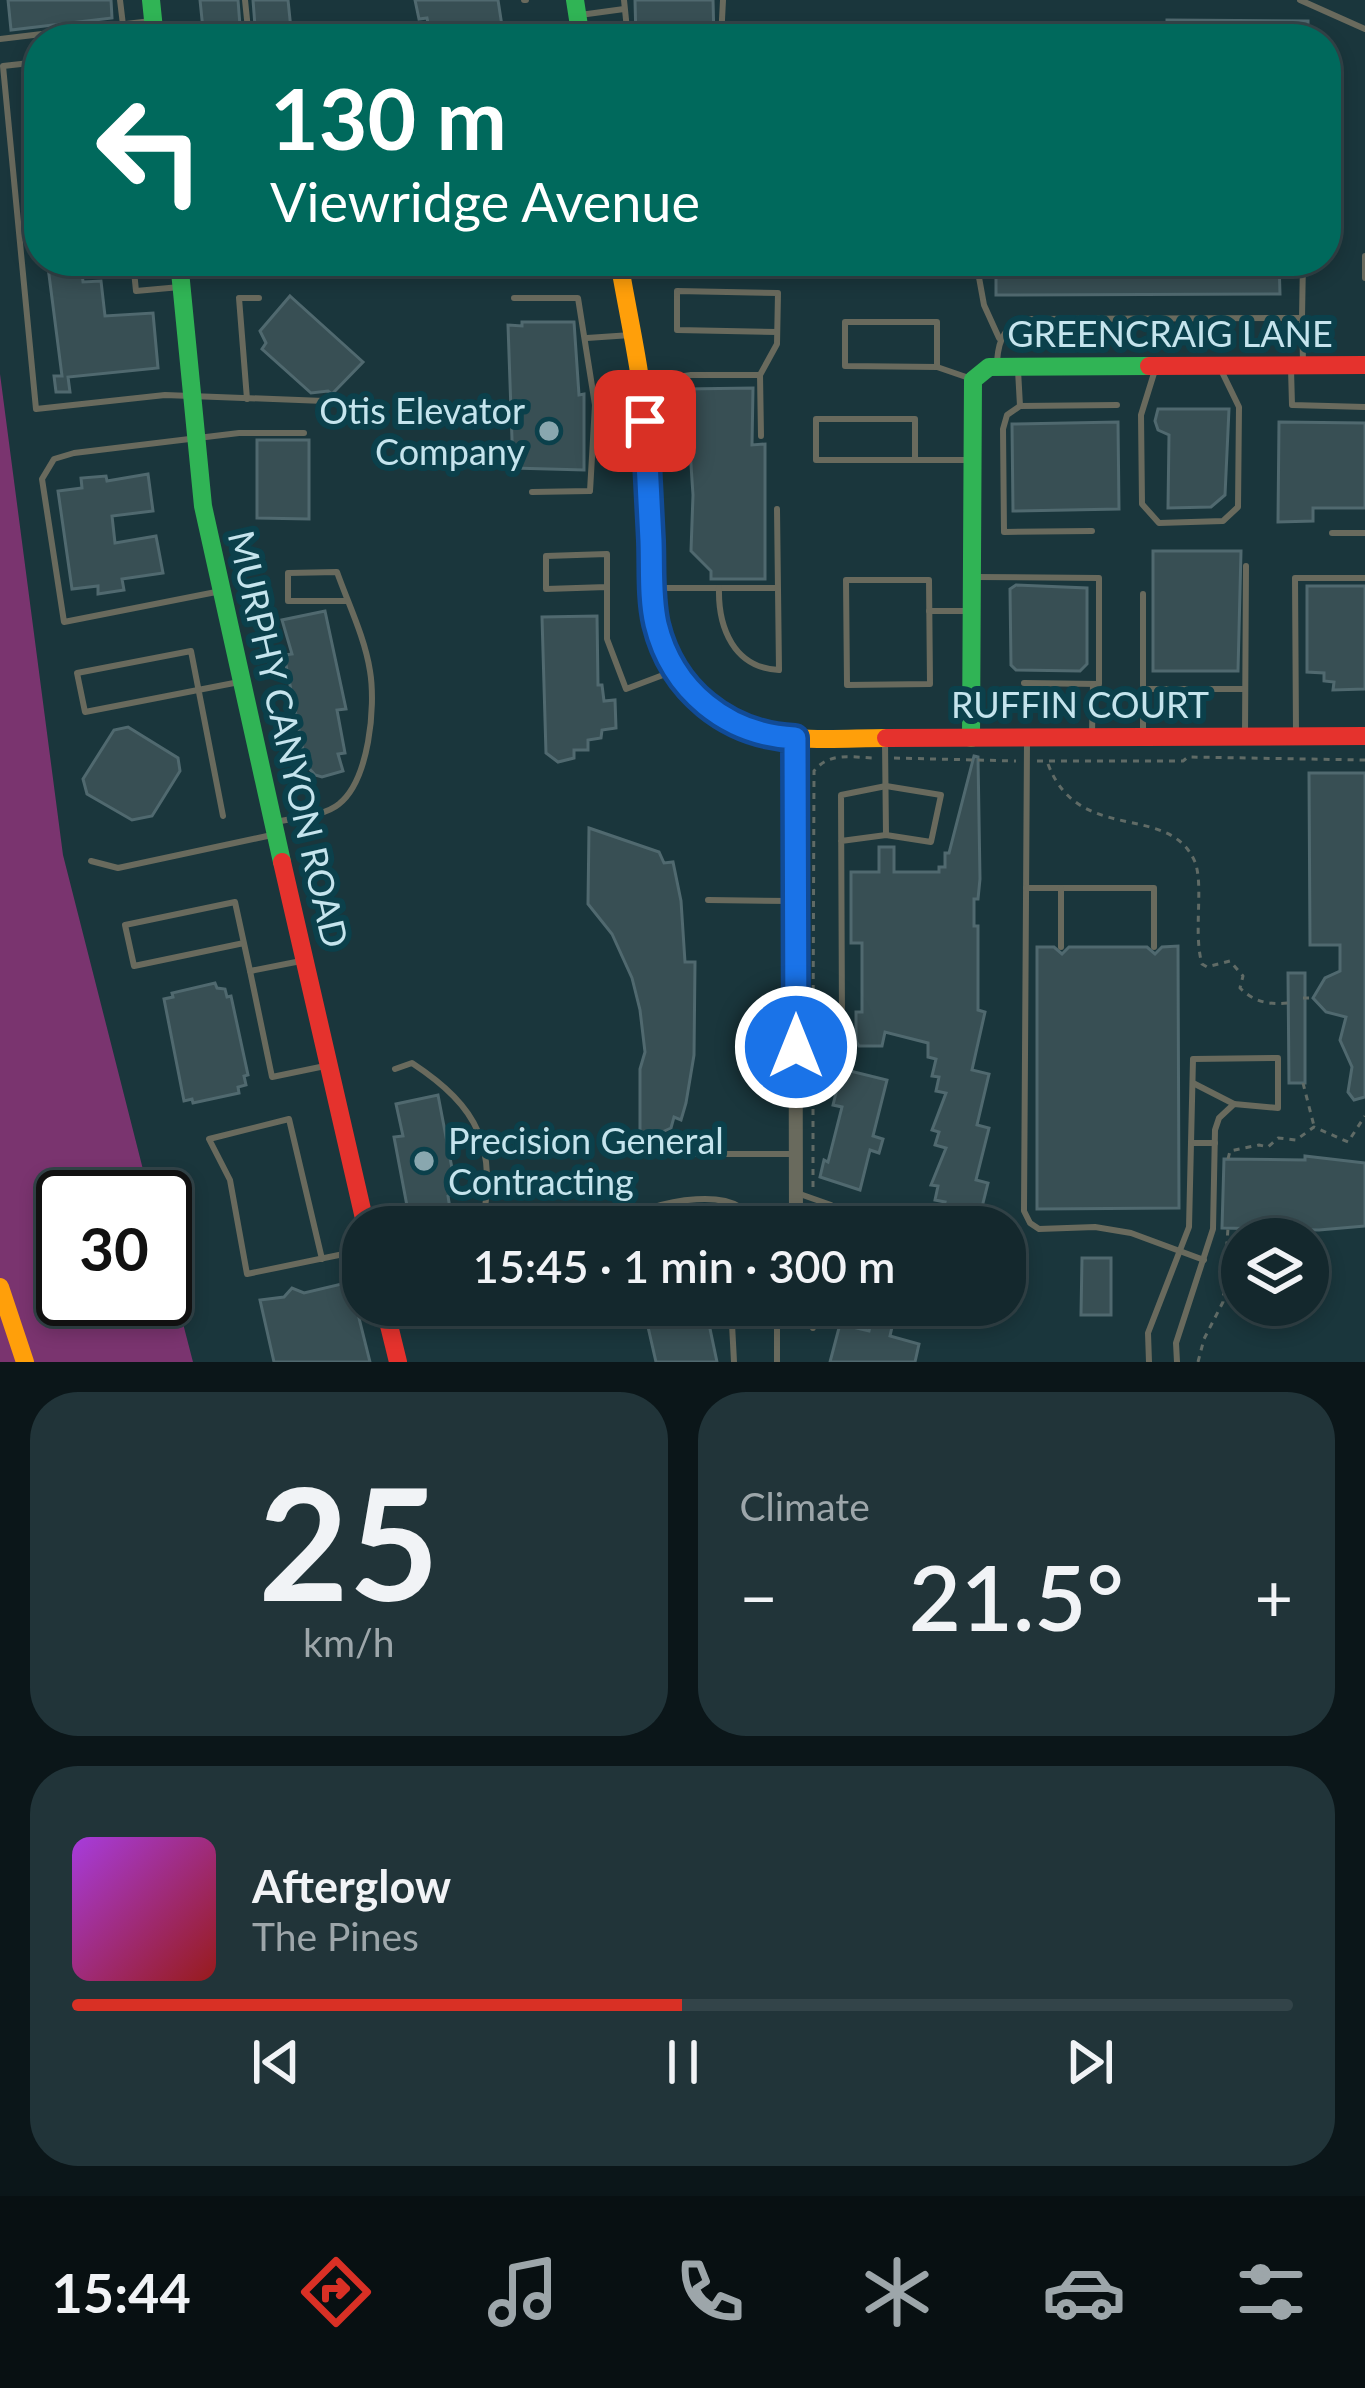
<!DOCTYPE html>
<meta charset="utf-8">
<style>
:root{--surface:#14282d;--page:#213439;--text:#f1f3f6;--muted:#9da6aa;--line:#334449;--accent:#d93025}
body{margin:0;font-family:Lato,sans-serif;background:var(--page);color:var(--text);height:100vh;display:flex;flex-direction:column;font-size:45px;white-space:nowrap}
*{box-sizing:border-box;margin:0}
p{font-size:39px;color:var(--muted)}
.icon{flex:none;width:66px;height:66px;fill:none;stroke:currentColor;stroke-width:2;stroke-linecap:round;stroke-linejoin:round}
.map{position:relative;height:1362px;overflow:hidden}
.side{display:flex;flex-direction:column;gap:30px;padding:30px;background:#0b1619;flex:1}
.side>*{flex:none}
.hud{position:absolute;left:24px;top:24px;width:1317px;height:252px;border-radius:48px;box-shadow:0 6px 18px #0003,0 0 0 3px var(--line);background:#00695c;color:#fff;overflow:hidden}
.controls{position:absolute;left:1221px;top:1218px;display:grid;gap:24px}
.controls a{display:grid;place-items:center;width:108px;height:108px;border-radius:50%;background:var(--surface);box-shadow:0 6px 18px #0003,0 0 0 3px var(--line);font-size:60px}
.speed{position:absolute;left:36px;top:1170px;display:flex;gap:24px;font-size:60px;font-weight:700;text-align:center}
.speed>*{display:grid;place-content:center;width:156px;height:156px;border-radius:50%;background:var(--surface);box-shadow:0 6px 18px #0003,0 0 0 3px var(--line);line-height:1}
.speed .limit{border:6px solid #111;border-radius:18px;background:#fff;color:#111}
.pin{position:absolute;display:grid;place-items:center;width:102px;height:102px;color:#fff;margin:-51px;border-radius:24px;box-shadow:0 6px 18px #0006}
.me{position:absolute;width:132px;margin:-66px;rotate:0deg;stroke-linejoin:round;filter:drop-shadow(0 0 9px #0008)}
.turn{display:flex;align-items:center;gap:42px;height:252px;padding:0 48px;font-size:54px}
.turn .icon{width:156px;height:156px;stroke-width:2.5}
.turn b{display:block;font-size:84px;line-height:102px}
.big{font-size:90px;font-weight:600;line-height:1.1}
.side .tile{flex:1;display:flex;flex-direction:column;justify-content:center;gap:18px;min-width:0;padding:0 42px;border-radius:48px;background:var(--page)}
.side .dial{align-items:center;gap:0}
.dial b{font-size:156px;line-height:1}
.song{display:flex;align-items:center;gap:36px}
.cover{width:144px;height:144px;border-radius:18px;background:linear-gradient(135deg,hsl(280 70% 55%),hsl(0 70% 35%))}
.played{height:12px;border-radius:6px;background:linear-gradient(90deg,var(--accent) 50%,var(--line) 50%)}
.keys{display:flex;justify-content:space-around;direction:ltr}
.heat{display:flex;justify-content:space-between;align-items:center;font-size:66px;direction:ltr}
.side .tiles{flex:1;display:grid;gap:30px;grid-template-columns:1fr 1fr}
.tile:last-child{grid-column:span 2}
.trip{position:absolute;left:342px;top:1206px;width:684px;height:120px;border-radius:48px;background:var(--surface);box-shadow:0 6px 18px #0003,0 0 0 3px var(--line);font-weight:600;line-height:120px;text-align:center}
.menu{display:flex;height:192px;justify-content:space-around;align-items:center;background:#081012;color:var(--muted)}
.menu .icon{width:84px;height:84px}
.menu .active{color:var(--accent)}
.menu b{font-size:54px;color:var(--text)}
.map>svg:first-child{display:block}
</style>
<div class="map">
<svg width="1365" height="1362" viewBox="0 0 1365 1362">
<rect width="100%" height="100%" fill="#1a363c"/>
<path fill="#7a346f" d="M0,374L63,855L150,1197H63V1299H165V1254L193,1362H0Z"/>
<g fill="#384f54" stroke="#50696f" stroke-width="3">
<path d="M8,0H111L112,18L11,30Z"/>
<path d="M200,0H238L241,39H204Z"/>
<path d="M253,0H288L292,39H256Z"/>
<path d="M415,0H498L504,39H443L442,33L430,34L427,18L419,19Z"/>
<path d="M635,0H713L714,39H636Z"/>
<path d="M1167,20L1308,21V39H1167Z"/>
<path d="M996,261H1279L1280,294L996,295Z"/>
<path d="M81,263L83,282L101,281L105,316L153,313L158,368L68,377L70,392H56L54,376H62L48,267Z"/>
<path d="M290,296L363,362L332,394L328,391L311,393L262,349L266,343L260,331Z"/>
<path d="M522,322H574L579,395L584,394V470L513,468L508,325L522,326Z"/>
<path d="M753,388L752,445L765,444V579H711V571L691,551L693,495L686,389Z"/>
<path d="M1158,409H1229L1225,495L1211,507L1168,508L1169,435L1158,430L1155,421Z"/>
<path d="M1118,422L1119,509L1013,511L1012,424Z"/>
<path d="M1279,422L1365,423V508H1313V521L1278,522Z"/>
<path d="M257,440H309V519L257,518Z"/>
<path d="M148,474L153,511L112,516L115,543L156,536L163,573L122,579L124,590L98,594V586L72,589L58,491L82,488L81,478L106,476L107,481Z"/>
<path d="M1153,551H1241L1238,671H1153Z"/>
<path d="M1016,585L1087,588V664L1080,671L1016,670L1011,665L1010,589Z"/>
<path d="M1307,586H1365V689L1333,690L1334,682L1324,681V673L1307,672Z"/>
<path d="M325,611L346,709L337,710L345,753L338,754L343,771L322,777L315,775L306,765L284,655L292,654L282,620Z"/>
<path d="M597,616L598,685H602L604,701L615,700L616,728L602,730L601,738L588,740V750H574V758L558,762L546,753L542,617Z"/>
<path d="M128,727L178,758L180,771L152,816L132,820L87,794L83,779L114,730Z"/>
<path d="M974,756L978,757L980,879L978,899H974V926H978V1010L985,1012L972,1070L989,1074L977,1125L989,1128L976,1180L988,1183L977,1227H938L945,1202L935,1200L938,1186L931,1185L946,1148L935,1145L939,1132L932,1130L946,1093L936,1091L939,1077L932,1076L936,1059L928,1057V1043L885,1032L882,1046H859L856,1041V1012H862V943H851V872H879V847H894V872H939V867H945V853H949Z"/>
<path d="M1309,773H1365V1097L1354,1100L1348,1092L1352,1067L1340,1040L1346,1017L1326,1012L1313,998L1325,978L1340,971V945H1310Z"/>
<path d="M589,828L659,852L664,863L673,862L681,901L685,962H695L694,1055L686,1103L681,1120L674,1117L671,1128L640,1142V1069L645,1052L640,1010L632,978L612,934L588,904Z"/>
<path d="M1178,946L1179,1208L1037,1209V947H1054L1062,954L1069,947H1147L1155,954L1162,947Z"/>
<path d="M1288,973H1305V1083H1289Z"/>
<path d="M215,983L217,988L225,989L227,997L231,996L248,1075L244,1076L246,1085L238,1087L239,1093L193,1103L192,1099L184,1101L164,999L173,997L172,993Z"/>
<path d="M842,1069L887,1080L873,1136L883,1139L879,1153L870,1150L860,1190L820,1177L824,1160L828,1162L842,1107L833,1105Z"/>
<path d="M438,1095L455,1184L456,1192L448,1196L453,1227H411L394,1137L403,1136L396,1104Z"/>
<path d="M1305,1156L1365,1163V1226L1319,1230L1222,1228L1224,1159L1305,1160Z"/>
<path d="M1082,1258H1111V1315H1081Z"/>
<path d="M350,1282L370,1362H274L260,1300L284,1297L292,1288L304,1293Z"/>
<path d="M643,1305H705L717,1362H656Z"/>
<path d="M875,1305H897L890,1336L919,1344L915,1362H830L840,1324L869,1331Z"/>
<path d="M946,1305H984L979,1327L943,1318Z"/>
</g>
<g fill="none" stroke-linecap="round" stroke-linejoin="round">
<g stroke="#606b66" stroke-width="3" stroke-dasharray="6 6" stroke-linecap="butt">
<path d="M894,758L1016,761"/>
<path d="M1037,761H1183L1188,757L1365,760"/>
<path d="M1048,764C1079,846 1169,801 1195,862C1204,886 1193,933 1202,964L1207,967L1230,961L1243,976L1240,988C1254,1002 1269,1005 1288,1003"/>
<path d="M1303,998H1311"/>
<path d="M813,1039L814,771C829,752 851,757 873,758"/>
<path d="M813,1061V1189"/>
<path d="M1303,1083L1314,1126"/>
<path d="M1228,1159L1230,1151L1259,1145L1268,1147L1278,1138L1296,1140L1314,1127L1348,1142L1365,1116"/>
<path d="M813,1227V1211"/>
<path d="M1198,1362L1204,1339L1223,1302L1228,1228"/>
</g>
<g stroke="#696a5d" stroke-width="6">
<path d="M120,0L123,25"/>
<path d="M245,0L249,39"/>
<path d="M524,0H526"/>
<path d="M624,0L628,39"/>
<path d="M1300,0L1365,29"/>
<path d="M580,15L624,9"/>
<path d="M0,39L151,21"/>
<path d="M721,39L723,0"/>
<path d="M39,62L3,66L36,409L165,395L350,402"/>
<path d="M20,237L39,235"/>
<path d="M1365,256V278"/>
<path d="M133,261L136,291L180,287"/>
<path d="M976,261L984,305L999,338"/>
<path d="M851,272L975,273"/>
<path d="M514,298H578L595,405L590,491L532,492"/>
<path d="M1302,317L1303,261"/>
<path d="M587,338L631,335"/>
<path d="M997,361C999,336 1005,327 1029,319L1302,318L1303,362"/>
<path d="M937,367V322H845V366L937,367L969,378"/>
<path d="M1291,369L1292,405L1365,407"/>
<path d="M1018,370L1020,406L1117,405"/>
<path d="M1155,370L1141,415L1142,504L1159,523L1223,521L1238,507L1239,407L1221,370"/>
<path d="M760,375L777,344L778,293L677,291V330L777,332"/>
<path d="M644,382L691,375H760L761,436"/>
<path d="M247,399L239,298H259"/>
<path d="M1020,406L1007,415L1003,429L1004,532L1092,531"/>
<path d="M915,460V419H816V460H969"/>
<path d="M1332,533H1365"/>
<path d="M976,577L1099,578V684L1024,683"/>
<path d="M846,580H929L930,684L847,685Z"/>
<path d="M607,587L546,589V556L607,554V639L626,689L671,672"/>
<path d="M657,588H776"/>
<path d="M719,588C718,628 734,668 779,670L777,509"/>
<path d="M216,592L64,622L42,479L54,459L74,453L239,433H304"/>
<path d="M1143,594V733"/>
<path d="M929,611H968"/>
<path d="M1143,689H1245"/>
<path d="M1296,732L1295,578H1365"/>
<path d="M1245,733L1246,566"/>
<path d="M1092,734L1093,684"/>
<path d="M885,742L886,835"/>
<path d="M1027,743L1024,1211L1030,1223L1039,1229L1095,1227L1131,1233L1204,1260"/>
<path d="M223,816L191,651L77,673L85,712L234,683"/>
<path d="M276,822C294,818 325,816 339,804C369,780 376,707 370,671C365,638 348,603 337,572L288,573V601H347"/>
<path d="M91,861L118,868L272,835"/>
<path d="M1026,888H1154V947"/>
<path d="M1061,888V947"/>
<path d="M708,900L792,901"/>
<path d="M244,943L134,966L125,925L235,902L250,971"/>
<path d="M301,961L250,971L272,1077L325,1066"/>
<path d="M800,1047L837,1048L842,1019L841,795L886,786L941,795L931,842L886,835L841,841"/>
<path d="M395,1069L412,1063C480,1108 497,1147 482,1227"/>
<path d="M1193,1083L1234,1104"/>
<path d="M1191,1143H1215"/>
<path d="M652,1154H793"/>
<path d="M797,1193L831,1205L836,1227"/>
<path d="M658,1227L648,1219L651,1208C675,1200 718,1193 740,1207L741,1217L735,1227"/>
<path d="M322,1259L289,1119L209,1139L230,1180L247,1274L363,1250"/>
<path d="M731,1305L734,1362"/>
<path d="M777,1305V1362"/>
<path d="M813,1328L819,1305"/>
<path d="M1149,1362L1148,1333L1189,1227L1193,1059L1278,1058V1108L1234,1104L1219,1118L1215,1130L1213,1229L1176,1343L1177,1362"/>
</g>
<path stroke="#696a5d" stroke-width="14" d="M795,738L796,1227"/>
<g stroke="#30b455" stroke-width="18">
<path d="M151,0L155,39"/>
<path d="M575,0L581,39"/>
<path d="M179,261L203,506L282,862"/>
<path d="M971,738L973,380L989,367L1149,366"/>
</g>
<g stroke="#ff9f0a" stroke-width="18">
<path d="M619,261C628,315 641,369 645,423C651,517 630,686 740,727C785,744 839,738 886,738"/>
<path d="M0,1287L25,1362"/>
</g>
<g stroke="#e5322d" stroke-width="18">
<path d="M1149,366L1365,365"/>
<path d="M886,738L1365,736"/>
<path d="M282,862L366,1227"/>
<path d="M384,1305L398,1362"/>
</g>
</g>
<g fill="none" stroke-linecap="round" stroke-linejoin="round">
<defs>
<path id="route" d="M645,421C647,461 649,501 651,541C652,568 650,598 656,624C672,690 727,735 795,738L796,1047"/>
</defs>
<use href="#route" stroke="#114b97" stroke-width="30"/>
<use href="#route" stroke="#1a73e8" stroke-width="21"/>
</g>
<g fill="#89a7af" stroke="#0b404b" stroke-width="4.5">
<circle cx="549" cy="431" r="12"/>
<circle cx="424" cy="1161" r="12"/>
</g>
<g text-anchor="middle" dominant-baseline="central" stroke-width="12" stroke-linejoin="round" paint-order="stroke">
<g font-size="36" fill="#c5e4ed" stroke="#0b404b">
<text x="1170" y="333">GREENCRAIG LANE</text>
<text x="1080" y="704">RUFFIN COURT</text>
<text transform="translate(289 739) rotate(77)">MURPHY CANYON ROAD</text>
</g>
<g font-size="36" fill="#c5e4ed" stroke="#0b404b" text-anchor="end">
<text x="525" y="410">Otis Elevator<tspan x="525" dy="41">Company</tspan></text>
<text x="448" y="1140" text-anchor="start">Precision General<tspan x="448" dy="41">Contracting</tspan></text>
</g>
</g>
</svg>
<div class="controls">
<a><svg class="icon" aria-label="layers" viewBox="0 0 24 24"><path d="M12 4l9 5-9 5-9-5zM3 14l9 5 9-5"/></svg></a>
</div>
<div class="speed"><div class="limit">30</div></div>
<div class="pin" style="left:645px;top:421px;background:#d93025"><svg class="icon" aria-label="arrive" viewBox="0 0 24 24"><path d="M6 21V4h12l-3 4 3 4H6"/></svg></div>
<svg class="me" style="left:796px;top:1047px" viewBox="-20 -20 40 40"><circle r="17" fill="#1a73e8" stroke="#fff" stroke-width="3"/><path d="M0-11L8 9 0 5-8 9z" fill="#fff"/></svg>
<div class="trip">15:45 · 1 min · 300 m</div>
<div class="hud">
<div class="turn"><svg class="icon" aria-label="left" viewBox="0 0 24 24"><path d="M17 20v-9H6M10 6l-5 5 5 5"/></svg><div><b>130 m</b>Viewridge Avenue</div></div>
</div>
</div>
<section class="side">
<div class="tiles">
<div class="tile dial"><b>25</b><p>km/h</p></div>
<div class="tile"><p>Climate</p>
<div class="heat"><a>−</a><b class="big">21.5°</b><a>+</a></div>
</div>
<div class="tile">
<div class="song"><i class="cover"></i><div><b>Afterglow</b><p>The Pines</p></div></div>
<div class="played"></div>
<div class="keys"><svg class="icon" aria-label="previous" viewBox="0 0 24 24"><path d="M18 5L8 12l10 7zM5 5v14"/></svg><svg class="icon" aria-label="pause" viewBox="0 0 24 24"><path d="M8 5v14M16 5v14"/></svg><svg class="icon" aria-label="next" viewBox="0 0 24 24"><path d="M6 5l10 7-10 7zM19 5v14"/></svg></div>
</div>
</div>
</section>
<nav class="menu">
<b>15:44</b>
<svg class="icon active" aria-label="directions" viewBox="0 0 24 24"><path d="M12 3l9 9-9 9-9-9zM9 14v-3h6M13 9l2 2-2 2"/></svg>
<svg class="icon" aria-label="music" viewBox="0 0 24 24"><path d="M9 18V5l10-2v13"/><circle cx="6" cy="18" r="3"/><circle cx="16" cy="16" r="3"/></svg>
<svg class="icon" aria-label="phone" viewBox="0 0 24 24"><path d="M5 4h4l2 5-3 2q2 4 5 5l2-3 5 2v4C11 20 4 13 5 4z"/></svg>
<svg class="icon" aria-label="climate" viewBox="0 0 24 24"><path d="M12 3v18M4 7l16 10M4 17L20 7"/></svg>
<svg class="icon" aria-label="car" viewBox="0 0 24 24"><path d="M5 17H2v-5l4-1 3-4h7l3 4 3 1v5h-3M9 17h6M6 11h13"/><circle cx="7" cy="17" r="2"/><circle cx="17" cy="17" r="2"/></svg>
<svg class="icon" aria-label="filters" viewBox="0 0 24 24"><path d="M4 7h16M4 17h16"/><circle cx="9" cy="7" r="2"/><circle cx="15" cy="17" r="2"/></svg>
</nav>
